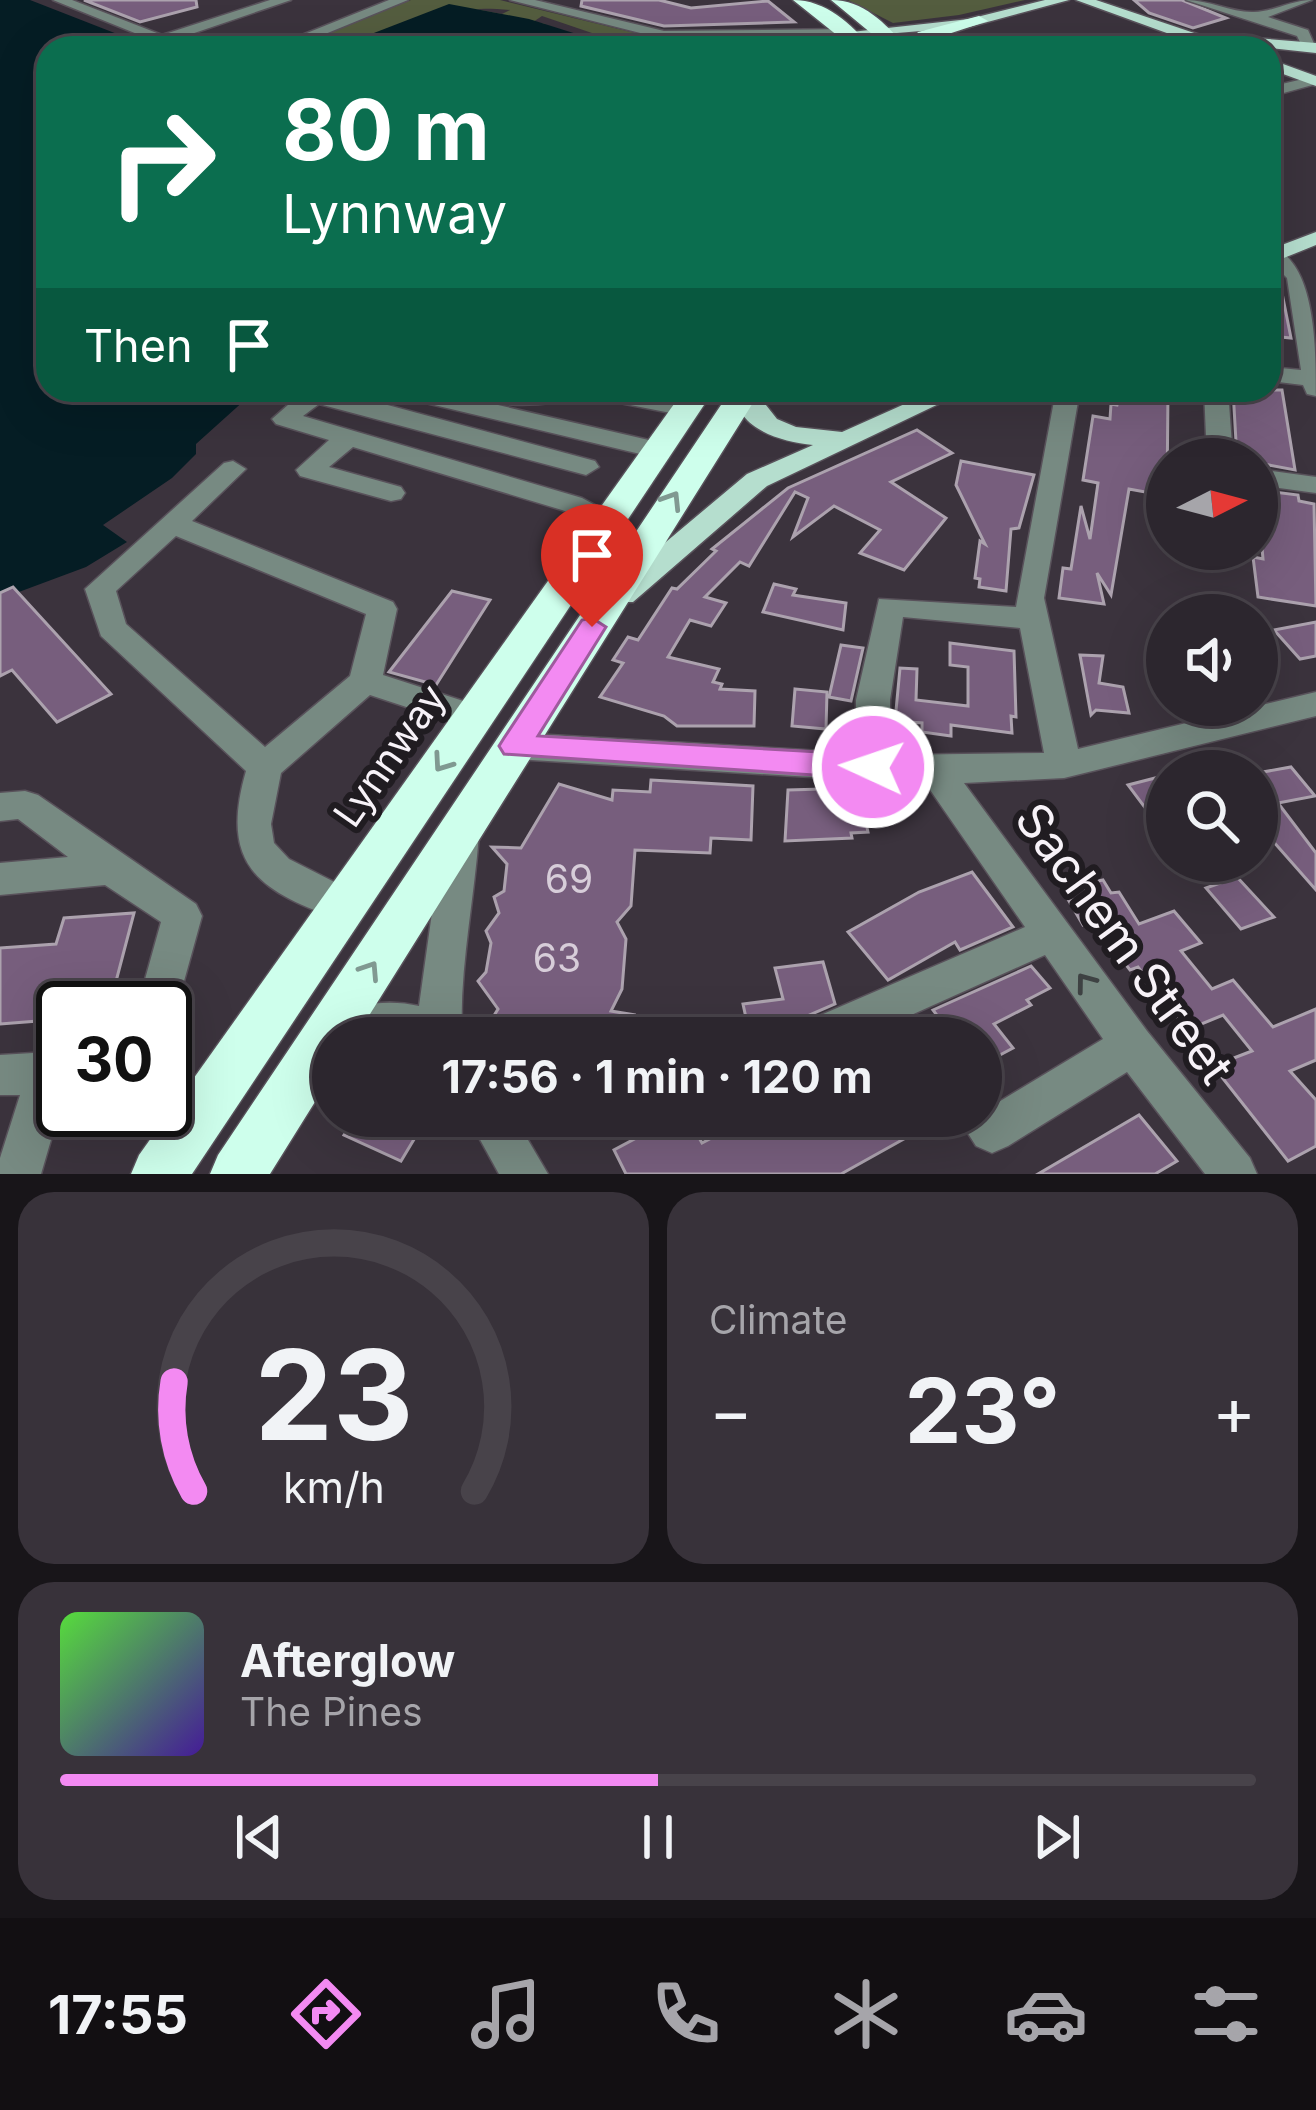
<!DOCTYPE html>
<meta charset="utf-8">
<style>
:root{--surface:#2c262e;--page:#38323a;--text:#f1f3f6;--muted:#a6a5aa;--line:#48434a;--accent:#f38af2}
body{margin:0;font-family:Inter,sans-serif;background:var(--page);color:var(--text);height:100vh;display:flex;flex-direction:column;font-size:45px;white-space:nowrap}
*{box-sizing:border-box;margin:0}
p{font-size:39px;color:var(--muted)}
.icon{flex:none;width:66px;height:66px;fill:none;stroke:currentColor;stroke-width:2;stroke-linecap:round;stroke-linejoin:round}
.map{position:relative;height:1174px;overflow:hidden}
.drawer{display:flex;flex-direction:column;gap:18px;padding:18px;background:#181519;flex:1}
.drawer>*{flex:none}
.hud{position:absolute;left:36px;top:36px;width:1245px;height:366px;border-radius:36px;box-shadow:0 12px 48px #0002,0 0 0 3px var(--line);background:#0b6e4f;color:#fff;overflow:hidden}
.needle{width:78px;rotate:84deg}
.controls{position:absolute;left:1146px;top:438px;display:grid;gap:24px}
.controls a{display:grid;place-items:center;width:132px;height:132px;border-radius:50%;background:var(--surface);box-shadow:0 12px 48px #0002,0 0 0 3px var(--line);font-size:60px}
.speed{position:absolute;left:36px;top:981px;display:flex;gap:24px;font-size:60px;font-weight:700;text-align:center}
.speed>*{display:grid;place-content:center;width:156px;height:156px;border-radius:50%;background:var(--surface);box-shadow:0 12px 48px #0002,0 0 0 3px var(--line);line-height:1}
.speed .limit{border:6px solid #111;border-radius:18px;background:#fff;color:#111}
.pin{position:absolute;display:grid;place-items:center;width:102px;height:102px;color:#fff;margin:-123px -51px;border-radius:50% 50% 50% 0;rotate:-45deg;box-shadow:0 0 12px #0007}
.pin .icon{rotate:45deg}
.me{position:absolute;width:132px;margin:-66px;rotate:273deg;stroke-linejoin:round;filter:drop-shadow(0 0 9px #0008)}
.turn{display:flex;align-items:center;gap:42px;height:252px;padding:0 48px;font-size:54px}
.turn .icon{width:156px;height:156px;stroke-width:2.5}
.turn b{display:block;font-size:84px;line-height:102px}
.then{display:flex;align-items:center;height:114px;padding:0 48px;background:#0003;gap:24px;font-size:45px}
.big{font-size:90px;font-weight:700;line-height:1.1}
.drawer .tile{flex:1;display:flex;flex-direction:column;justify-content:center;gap:18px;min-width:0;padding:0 42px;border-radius:36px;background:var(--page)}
.drawer .dial{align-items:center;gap:0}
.dial svg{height:312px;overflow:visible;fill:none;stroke:var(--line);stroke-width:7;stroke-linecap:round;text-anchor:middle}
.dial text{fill:var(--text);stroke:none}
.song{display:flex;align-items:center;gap:36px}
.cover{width:144px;height:144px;border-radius:18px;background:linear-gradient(135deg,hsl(110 70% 55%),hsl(260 70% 35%))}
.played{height:12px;border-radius:6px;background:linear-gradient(90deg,var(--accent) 50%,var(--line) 50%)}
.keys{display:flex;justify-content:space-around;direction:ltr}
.heat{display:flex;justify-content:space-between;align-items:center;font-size:66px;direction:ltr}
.drawer .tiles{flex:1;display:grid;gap:18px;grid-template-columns:1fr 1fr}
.tile:last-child{grid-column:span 2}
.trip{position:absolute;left:312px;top:1017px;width:690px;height:120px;border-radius:60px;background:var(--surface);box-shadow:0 12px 48px #0002,0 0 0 3px var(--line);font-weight:700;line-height:120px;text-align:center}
.tabs{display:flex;height:192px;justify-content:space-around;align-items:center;background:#120f12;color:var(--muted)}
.tabs .icon{width:84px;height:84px}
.tabs .selected{color:var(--accent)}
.tabs b{font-size:54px;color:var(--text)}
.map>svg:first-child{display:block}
</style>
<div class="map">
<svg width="1316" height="1174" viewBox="0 0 1316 1174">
<rect width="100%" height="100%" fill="#3b333d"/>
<g fill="#545d3f">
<path d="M411,0H500L668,41L745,39L751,44L838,43L842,48H636L542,16L533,22L546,24L335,48L449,4L502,14L510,10C417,0 376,48 290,48Z"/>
<path d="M848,0H1025L959,15L893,23Z"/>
</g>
<g fill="#051d24">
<path d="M0,0H30L153,48H48V390H256L196,444V454L172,478L103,525L127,542L86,567L0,599Z"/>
<path d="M449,4L529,19L621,48H335Z"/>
</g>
<g fill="#775e7d" stroke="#aca2ae" stroke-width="3">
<path d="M84,0H196L197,7L140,22Z"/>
<path d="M582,0H659L691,8L768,1L794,22L664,26L581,6Z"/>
<path d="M1134,0H1182L1226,18L1193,28L1149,13Z"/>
<path d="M1279,278L1291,338L1269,336V279Z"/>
<path d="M1121,390H1168L1167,496L1129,489L1111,595L1097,573L1104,604L1059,598L1063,568L1071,569L1081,506L1090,539L1098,483L1083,480L1093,416L1110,419L1111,404L1117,405Z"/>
<path d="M1233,390H1282L1295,470L1237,459Z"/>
<path d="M917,430L952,453L891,482L946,518L904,570L860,553L880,530L834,506L793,537L808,498L795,492L749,566L740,562L705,597L726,603L711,626L690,620L668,657L719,669L713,682L722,684L720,689L755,691L754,726H677L664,716L600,697L623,663L613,660L628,637L638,640L672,588L677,589L716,551L712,549L788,488Z"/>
<path d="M961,461L1034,475L1019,528L1011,529L1006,591L979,587L980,579L975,578L980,541L985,544L956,485Z"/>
<path d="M1257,490L1298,495L1299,501L1314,504L1316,606L1258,597L1253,557L1263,559Z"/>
<path d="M774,584L796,589L793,595L846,603L843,630L763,612Z"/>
<path d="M13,587L111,694L57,722L12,670L0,676V593Z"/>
<path d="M452,591L490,600L436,685L389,672Z"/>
<path d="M1316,622V656L1300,659L1274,630Z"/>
<path d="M950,643L1014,651L1016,717L1011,716L1012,733L951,725V736L922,732V723L895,721L900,668L917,669L916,700L968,706V667L950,665Z"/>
<path d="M841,645L863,648L851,701L829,697Z"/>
<path d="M1080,655L1103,656L1099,683L1123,687L1129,713L1096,710L1091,715Z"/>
<path d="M795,689L827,692L826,729L792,726Z"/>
<path d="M1291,767L1315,796L1278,803L1316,853V890L1257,823V773Z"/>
<path d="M1159,777L1167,787V837L1128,785Z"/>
<path d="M651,780L753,786L751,840L711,838L710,853L635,850L631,906L617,922L626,939L622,989L611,1011L635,1015L653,1038H496L484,1032L498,1009L478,981L486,972L491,943L486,931L499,913L494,897L504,891L507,864L492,847L521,848L559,784L612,800L613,790L650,792Z"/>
<path d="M858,788L868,832L851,833L852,838L785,841L788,790Z"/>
<path d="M972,872L1013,927L960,950L955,942L888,980L848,932L919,892Z"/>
<path d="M1237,877L1274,917L1241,929L1206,888Z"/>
<path d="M1103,880L1111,893L1119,892L1139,924L1174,911L1201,943L1181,951L1212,989L1233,980L1273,1027L1316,1009V1060L1290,1071L1316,1100V1146L1288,1161L1213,1066L1252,1051L1223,1015L1187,1030L1138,967L1130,970L1094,923L1083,925L1069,901L1090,896L1083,884Z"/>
<path d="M134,913L109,1008H63V1019L0,1024V948L56,944L64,918Z"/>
<path d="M823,962L835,1004L798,1020L748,1027L743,1004L783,999L775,968Z"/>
<path d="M1031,966L1050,988L1027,1000L1031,1005L994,1024L1013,1048L981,1065V1038H954L933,1010Z"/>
<path d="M1139,1115L1177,1161L1155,1174H1038Z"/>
<path d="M356,1116H428L401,1161L344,1135Z"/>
<path d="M753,1116H945L841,1174H626L614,1150L657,1127L662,1135L689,1120L702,1143Z"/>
</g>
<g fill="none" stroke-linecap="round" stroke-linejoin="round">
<defs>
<g id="minor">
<path d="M53,0H72L162,35L270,0H291L162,44Z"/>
<path d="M389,0H408L291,48L277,45Z"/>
<path d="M510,0H535L664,31L849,29L856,33L849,37L664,39Z"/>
<path d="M1186,0C1209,0 1233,13 1254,12C1273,12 1291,0 1312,0L1268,17L1308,30L1316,48L1304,50L1297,36Z"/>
<path d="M1316,76V84L1269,97V87Z"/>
<path d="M1276,249C1316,268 1316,351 1316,396L1307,394L1303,385L1269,381V367L1301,370L1287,278L1269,260V250Z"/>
<path d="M305,390H332L595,461L599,467L586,475L319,404L303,416L582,498L623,520L609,528L562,510L353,447L329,467L401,487L405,493L401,499L391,501L300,476L296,470L329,440L276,424L272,419Z"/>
<path d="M389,390H433L666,444L670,450L657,458L392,395Z"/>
<path d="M474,390H579C556,410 504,406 475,399Z"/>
<path d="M606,390L686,400L699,408L686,416L615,402L606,400Z"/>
<path d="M1056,390H1080L1044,598L1078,749L1316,692V716L1064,778L964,783L1147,1031L1250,1158L1257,1174H1205L1127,1072L1008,1146L992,1153L976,1146L957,1116H981V1095L997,1103L1103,1039L1045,955L860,1038H794L800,1024L1025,927L926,784L515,759L503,755L498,746L503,737L515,733L856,753V700L879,599L1016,607ZM903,617L1020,628L1044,753L890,755V700Z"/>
<path d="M1204,390H1228L1233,459H1207Z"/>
<path d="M233,461L246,469L192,521L393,602L397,609L383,675L485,708L490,717L485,726L473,729L370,695L281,773L271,824L274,843L289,859L358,894L363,905L358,916L344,921C258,892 219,865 246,771L101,636L85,589L224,463ZM176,536L366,614L350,676L265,747L126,624L116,591Z"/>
<path d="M1257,469L1316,477V493L1257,485Z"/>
<path d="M25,791L38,795L196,904L202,916L173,1021L165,1024V1008H137L161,922L105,885L0,895V863L68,857L18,819L0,821V793Z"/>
<path d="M461,819L474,824L479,834C474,902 459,970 462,1038H333V1055L324,1052L318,1038C334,1003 385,998 419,1006L443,834L448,824Z"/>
<path d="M49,1052L63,1054V1099L41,1174H0V1158L20,1095H0V1055Z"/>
<path d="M467,1116H514L548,1174H499Z"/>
</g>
<g id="major">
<path d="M1045,0H1069L969,27L849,37L842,33L969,19Z"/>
<path d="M1076,0H1096L1218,41L1244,37L1316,43V53L1244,45L1208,48Z"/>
<path d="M1269,59L1316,76V86L1269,69Z"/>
<path d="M1316,232V245L1269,264V250Z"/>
<path d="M734,390H754L777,419L796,427L842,432L936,390H968L767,486L633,602H611L607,595L611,588L747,474L813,445C779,441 736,429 734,390Z"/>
</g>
<g id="highway">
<path d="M793,0C826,0 851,24 872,48H853Z"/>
<path d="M831,0C864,0 884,23 906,46L918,32L979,16L988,21L930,40L924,48H889Z"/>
<path d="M684,390H714L192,1174H131L139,1155Z"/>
<path d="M731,390H761L355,1038H333V1073L270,1174H210L218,1155Z"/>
</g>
</defs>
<use href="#minor" stroke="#59525b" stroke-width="3"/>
<use href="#major" stroke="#59525b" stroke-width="3"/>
<use href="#highway" stroke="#59525b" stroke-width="3"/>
<use href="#minor" fill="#778a82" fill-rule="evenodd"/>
<use href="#major" fill="#b5dece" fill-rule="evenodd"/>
<use href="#highway" fill="#ceffec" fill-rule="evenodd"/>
</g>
<defs><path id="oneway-chevron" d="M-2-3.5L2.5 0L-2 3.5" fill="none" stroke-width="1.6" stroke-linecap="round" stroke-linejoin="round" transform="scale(3)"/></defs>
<g stroke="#809991">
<use href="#oneway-chevron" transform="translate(672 500) rotate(-58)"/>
<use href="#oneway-chevron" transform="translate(442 763) rotate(125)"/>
<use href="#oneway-chevron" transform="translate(370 970) rotate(-57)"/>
</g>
<use stroke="#3e4243" href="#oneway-chevron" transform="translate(1085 982) rotate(-127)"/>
<path fill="#f38af2" stroke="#9e5a9d" stroke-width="3" d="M592,618L606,627L538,736L873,755L884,759L889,767L884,776L873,779L504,754L499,746L504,738L582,620Z"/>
<g text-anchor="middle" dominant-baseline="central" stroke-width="12" stroke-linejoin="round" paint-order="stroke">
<g font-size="39" fill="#f7f2f8" stroke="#201c21">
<text transform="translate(389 755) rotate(-55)">Lynnway</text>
</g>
<g font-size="39" fill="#d7cdd9">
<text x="569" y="878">69</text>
<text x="557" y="957">63</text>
</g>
<g font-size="48" fill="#f7f2f8" stroke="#201c21">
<text transform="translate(1125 943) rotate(54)">Sachem Street</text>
</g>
</g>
</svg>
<div class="controls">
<a><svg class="needle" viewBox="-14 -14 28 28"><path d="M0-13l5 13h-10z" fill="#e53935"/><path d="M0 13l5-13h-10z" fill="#a6a5aa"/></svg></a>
<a><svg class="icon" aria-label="sound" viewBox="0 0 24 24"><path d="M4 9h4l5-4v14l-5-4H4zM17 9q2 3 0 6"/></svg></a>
<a><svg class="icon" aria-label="search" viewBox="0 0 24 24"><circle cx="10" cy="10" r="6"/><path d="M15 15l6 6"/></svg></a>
</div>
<div class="speed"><div class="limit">30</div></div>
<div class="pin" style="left:592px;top:627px;background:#d93025"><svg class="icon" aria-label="arrive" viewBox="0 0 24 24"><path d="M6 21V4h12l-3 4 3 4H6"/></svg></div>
<svg class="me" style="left:873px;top:767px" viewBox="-20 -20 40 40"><circle r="17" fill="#f38af2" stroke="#fff" stroke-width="3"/><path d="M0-11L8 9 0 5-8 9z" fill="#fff"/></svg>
<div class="trip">17:56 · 1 min · 120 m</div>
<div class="hud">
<div class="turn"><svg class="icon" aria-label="right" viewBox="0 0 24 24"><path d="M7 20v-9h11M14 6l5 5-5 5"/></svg><div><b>80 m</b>Lynnway</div></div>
<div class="then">Then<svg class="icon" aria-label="arrive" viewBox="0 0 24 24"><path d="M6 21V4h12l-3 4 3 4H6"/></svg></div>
</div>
</div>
<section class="drawer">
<div class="tiles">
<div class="tile dial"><svg viewBox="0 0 100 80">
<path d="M14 69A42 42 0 1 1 86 69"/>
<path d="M14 69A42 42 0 0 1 9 41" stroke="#f38af2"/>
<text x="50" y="56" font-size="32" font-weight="700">23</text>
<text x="50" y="72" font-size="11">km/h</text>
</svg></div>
<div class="tile"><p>Climate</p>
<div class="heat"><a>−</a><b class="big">23°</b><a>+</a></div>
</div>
<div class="tile">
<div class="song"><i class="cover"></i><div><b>Afterglow</b><p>The Pines</p></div></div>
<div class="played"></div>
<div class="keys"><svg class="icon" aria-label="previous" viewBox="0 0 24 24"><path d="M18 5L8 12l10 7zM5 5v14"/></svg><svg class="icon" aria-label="pause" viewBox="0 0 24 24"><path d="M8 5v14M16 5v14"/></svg><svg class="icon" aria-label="next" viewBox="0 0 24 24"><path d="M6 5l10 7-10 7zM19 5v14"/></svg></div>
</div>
</div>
</section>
<nav class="tabs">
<b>17:55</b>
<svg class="icon selected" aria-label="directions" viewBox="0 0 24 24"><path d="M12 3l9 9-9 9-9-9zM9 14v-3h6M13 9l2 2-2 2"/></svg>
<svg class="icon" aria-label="music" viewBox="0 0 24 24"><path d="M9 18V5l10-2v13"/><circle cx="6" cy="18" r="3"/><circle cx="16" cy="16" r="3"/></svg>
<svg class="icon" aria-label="phone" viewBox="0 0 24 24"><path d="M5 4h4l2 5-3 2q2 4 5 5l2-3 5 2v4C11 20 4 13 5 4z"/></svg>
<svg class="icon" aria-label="climate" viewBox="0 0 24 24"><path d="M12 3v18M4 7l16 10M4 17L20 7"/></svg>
<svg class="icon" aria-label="car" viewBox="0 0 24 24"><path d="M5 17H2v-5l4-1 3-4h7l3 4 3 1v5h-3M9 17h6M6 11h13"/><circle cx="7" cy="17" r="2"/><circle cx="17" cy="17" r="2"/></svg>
<svg class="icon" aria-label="filters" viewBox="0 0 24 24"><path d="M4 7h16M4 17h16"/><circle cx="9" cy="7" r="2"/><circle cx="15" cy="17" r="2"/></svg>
</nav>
